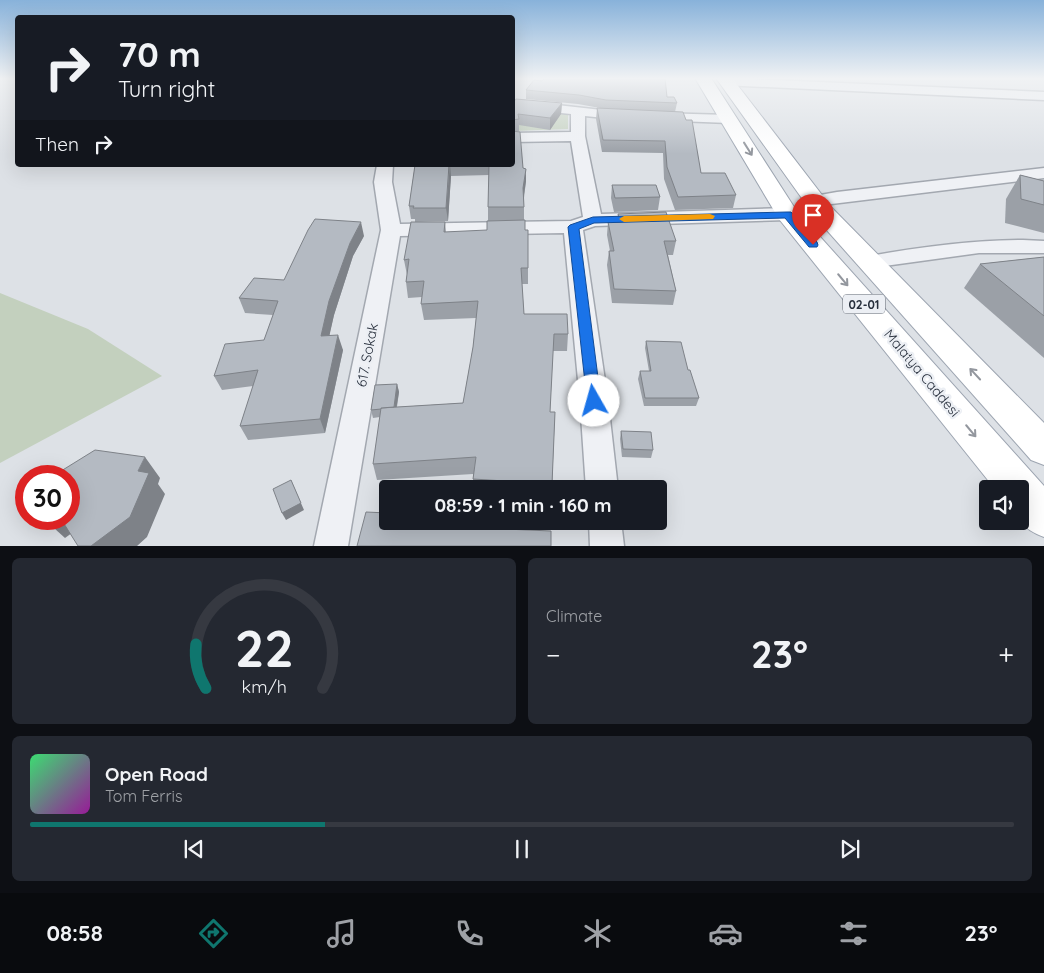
<!DOCTYPE html>
<meta charset="utf-8">
<style>
:root{--surface:#171b24;--page:#242831;--text:#f1f3f6;--muted:#9ea1a6;--line:#363941;--accent:#0f766e}
body{margin:0;font-family:Quicksand,sans-serif;background:var(--page);color:var(--text);height:100vh;display:flex;flex-direction:column;font-size:19px;white-space:nowrap}
*{box-sizing:border-box;margin:0}
p{font-size:16px;color:var(--muted)}
.icon{flex:none;width:28px;height:28px;fill:none;stroke:currentColor;stroke-width:2;stroke-linecap:round;stroke-linejoin:round}
.map{position:relative;height:546px;overflow:hidden}
.drawer{display:flex;flex-direction:column;gap:12px;padding:12px;background:#0d0f14;flex:1}
.drawer>*{flex:none}
.top-card{position:absolute;left:15px;top:15px;width:500px;height:152px;border-radius:5px;box-shadow:0 5px 20px #0002;background:#171b24;color:var(--text);overflow:hidden}
.controls{position:absolute;left:979px;top:480px;display:grid;gap:10px}
.controls a{display:grid;place-items:center;width:50px;height:50px;border-radius:5px;background:var(--surface);box-shadow:0 5px 20px #0002;font-size:25px}
.speed{position:absolute;left:15px;top:465px;display:flex;gap:10px;font-size:25px;font-weight:700;text-align:center}
.speed>*{display:grid;place-content:center;width:65px;height:65px;border-radius:50%;background:var(--surface);box-shadow:0 5px 20px #0002;line-height:1}
.speed .limit{border:8px solid #d22;background:#fff;color:#111}
.pin{position:absolute;display:grid;place-items:center;width:42px;height:42px;color:#fff;margin:-51px -21px;border-radius:50% 50% 50% 0;rotate:-45deg;box-shadow:0 0 5px #0007}
.pin .icon{rotate:45deg}
.me{position:absolute;width:55px;margin:-28px;rotate:353deg;stroke-linejoin:round;filter:drop-shadow(0 0 4px #0008)}
.turn{display:flex;align-items:center;gap:18px;height:105px;padding:0 20px;font-size:22px}
.turn .icon{width:65px;height:65px;stroke-width:2.5}
.turn b{display:block;font-size:35px;line-height:42px}
.then{display:flex;align-items:center;height:48px;padding:0 20px;background:#0003;gap:10px;font-size:19px}
.big{font-size:38px;font-weight:800;line-height:1.1}
.drawer .card{flex:1;display:flex;flex-direction:column;justify-content:center;gap:8px;min-width:0;padding:0 18px;border-radius:8px;background:var(--page)}
.drawer .dial{align-items:center;gap:0}
.dial svg{height:130px;overflow:visible;fill:none;stroke:var(--line);stroke-width:7;stroke-linecap:round;text-anchor:middle}
.dial text{fill:var(--text);stroke:none}
.song{display:flex;align-items:center;gap:15px}
.cover{width:60px;height:60px;border-radius:8px;background:linear-gradient(135deg,hsl(140 70% 55%),hsl(300 70% 35%))}
.played{height:5px;border-radius:2px;background:linear-gradient(90deg,var(--accent) 30%,var(--line) 30%)}
.keys{display:flex;justify-content:space-around;direction:ltr}
.heat{display:flex;justify-content:space-between;align-items:center;font-size:28px;direction:ltr}
.drawer .tiles{flex:1;display:grid;gap:12px;grid-template-columns:1fr 1fr}
.card:last-child{grid-column:span 2}
.trip{position:absolute;left:379px;top:480px;width:288px;height:50px;border-radius:5px;background:var(--surface);box-shadow:0 5px 20px #0002;font-weight:800;line-height:50px;text-align:center}
.tabs{display:flex;height:80px;justify-content:space-around;align-items:center;background:#090b0e;color:var(--muted)}
.tabs .icon{width:35px;height:35px}
.tabs .selected{color:var(--accent)}
.tabs b{font-size:22px;color:var(--text)}
.map>svg:first-child{display:block}
</style>
<div class="map">
<svg width="1044" height="546" viewBox="0 0 1044 546">
<rect width="100%" height="100%" fill="#dde1e6"/>
<g fill="#c3d0be">
<path d="M512,109L568,113V129L513,131Z"/>
<path d="M0,293L88,329L162,376L0,463Z"/>
</g>
<g fill="none" stroke-linecap="round" stroke-linejoin="round">
<defs>
<g id="minor">
<path d="M727,78L1044,92V100L723,85L721,82L723,79Z"/>
<path d="M512,100L629,113L631,116L624,120L585,116V136L601,214L787,208L794,210L796,214L794,218L787,220L595,226L583,230L608,401L618,489H586L580,401L564,233L400,236L348,546H314L381,230L374,182L377,165H393L392,182L400,224L571,221L583,217L571,141L512,142V133L571,132V114L512,108Z"/>
<path d="M657,113L729,115L734,116L736,119L734,122L729,123L652,120L650,117L652,114Z"/>
<path d="M1044,168V178L815,206L809,205L806,201L809,197L837,192Z"/>
<path d="M1023,240L1044,241V253H979L870,268L863,267L860,262L863,257L870,256C921,247 971,240 1023,240Z"/>
<path d="M589,521H621L624,546H590Z"/>
</g>
<g id="primary">
<path d="M695,78H711L796,210L1044,486V537C1015,526 1020,517 1020,489H995L779,219Z"/>
<path d="M716,78H732L832,208L1044,423V465L1031,460L816,218Z"/>
</g>
</defs>
<use href="#minor" stroke="#a3a8b0" stroke-width="3"/>
<use href="#primary" stroke="#9da5b1" stroke-width="2"/>
<use href="#minor" fill="#eff1f5" fill-rule="evenodd"/>
<use href="#primary" fill="#fff" fill-rule="evenodd"/>
</g>
<g fill="#9ba0a7">
<path d="M526,90L667,97L677,103L675,112L701,173L736,195L733,208L675,210L664,179L663,153L602,152L596,119L597,108H600L578,104L526,99Z"/>
<path d="M562,103L561,114L550,130L519,125V131L513,132L523,168L526,181L524,198V220L488,221V207L489,175L451,176L448,221L415,222V219H411L409,206L415,165H512V104Z"/>
<path d="M1020,175L1044,181V233L1005,223L1006,199Z"/>
<path d="M612,185L660,197L658,210L614,212L611,198Z"/>
<path d="M618,214L676,241L673,255H668L676,291L673,305L612,303L607,265L609,251H610L607,235L608,222H617Z"/>
<path d="M445,222L446,232L528,230V284H522L524,314L568,334L567,351H553L550,412H555L552,489H473V474L377,480L373,464L380,417L373,418L371,410L397,384L399,392L397,407L463,403L473,347L476,318L424,320L421,304L422,297L408,298L406,282L407,275L404,260Z"/>
<path d="M364,236L353,256L334,315L329,336L343,350L325,433L248,440L240,426L253,386L222,390L214,376L264,340L273,315L245,313L239,298L284,280Z"/>
<path d="M1044,257V358L964,288L980,264Z"/>
<path d="M646,341L688,370L699,398L696,406H644L638,379L640,371H649L645,348Z"/>
<path d="M621,431L653,450L651,458L622,457L620,439Z"/>
</g>
<g fill="#7e8288">
<path d="M562,103L561,114L550,130V118Z"/>
<path d="M450,165L451,176L448,221L446,208Z"/>
<path d="M526,169V181L523,201V188Z"/>
<path d="M361,222L364,236L353,256L334,315L326,351L321,336L329,301L350,243Z"/>
<path d="M338,335L343,350L325,433L320,419Z"/>
<path d="M397,384L399,392L395,416L394,409Z"/>
<path d="M145,457L160,478L158,484L165,494L147,537L137,546H91L138,471Z"/>
<path d="M291,480L304,510L286,520L282,513Z"/>
<path d="M44,519H64L76,530L65,538Z"/>
<path d="M459,521H460L462,529L458,527Z"/>
</g>
<g fill="#b4bac2" stroke="#7e8288">
<path d="M545,78H665L667,97H674L677,103L606,100L579,95L526,90L534,80L542,81Z"/>
<path d="M516,99L562,103L550,118L518,114L519,119L512,120V104Z"/>
<path d="M597,108L683,112L686,120H692L701,173H725L736,195L678,197L667,167L665,141L603,140Z"/>
<path d="M512,131L520,132L523,168L526,169L523,188L524,207H488L489,165H512Z"/>
<path d="M415,165H449L446,208H413L414,206H409Z"/>
<path d="M1020,175L1044,181V205L1021,199Z"/>
<path d="M612,185H656L660,197L615,198Z"/>
<path d="M666,212L676,241H664L676,291L614,289L609,251H614L608,222H620L618,214Z"/>
<path d="M315,219L361,222L350,243L329,301L321,336L338,335L320,419L240,426L258,370L214,376L225,344L264,340L278,301L239,298L254,278L284,280L308,230Z"/>
<path d="M525,220V230H528V268H521L524,314H567L568,334H554L550,412H555L552,484L473,479L476,457L373,464L381,408L463,403L473,347L478,301L421,304L424,281L406,282L409,259L404,260L411,222H445L444,232L487,230V221Z"/>
<path d="M1044,257V316L980,264Z"/>
<path d="M646,341L681,342L688,370H690L699,398H645L640,371H651Z"/>
<path d="M397,384L394,407L381,408V409L371,410L375,385Z"/>
<path d="M621,431L651,432L653,450L623,449Z"/>
<path d="M95,450L145,457L138,471L149,473L130,517L91,546H78L61,519H69V476H53Z"/>
<path d="M291,480L301,503L282,513L273,489Z"/>
<path d="M366,512L388,513V521H459L458,527L551,531V546H357Z"/>
</g>
<defs><path id="oneway-shaft" d="M-6 0H5M1.5-3L5.5 0L1.5 3" fill="none" stroke-width="1.6" stroke-linecap="round" stroke-linejoin="round" transform="scale(1.25)"/></defs>
<g stroke="#93979e">
<use href="#oneway-shaft" transform="translate(748 149) rotate(58)"/>
<use href="#oneway-shaft" transform="translate(843 280) rotate(50)"/>
<use href="#oneway-shaft" transform="translate(975 374) rotate(-133)"/>
<use href="#oneway-shaft" transform="translate(971 431) rotate(50)"/>
</g>
<linearGradient id="sky" x2="0" y2="1"><stop stop-color="#88b2da"/><stop offset="0.51" stop-color="#f0f2f4"/><stop offset="1" stop-color="#f0f2f4" stop-opacity="0"/></linearGradient>
<rect width="1044" height="154" fill="url(#sky)"/>
<path fill="#1a73e8" stroke="#114b97" d="M787,212H791L817,242L818,245L817,247H809L785,218L594,223L579,229L601,401L599,405L594,406L589,405L587,401L568,227L570,225L593,217Z"/>
<path fill="#f59e0b" d="M710,214L715,216L713,219L624,222L619,219L624,216Z"/>
<g text-anchor="middle" dominant-baseline="central" stroke-width="5" stroke-linejoin="round" paint-order="stroke">
<rect fill="#eceff4" stroke="#626973" stroke-width="1" x="843" y="294.5" width="42" height="19" rx="4"/>
<g font-size="12" font-weight="bold" fill="#272f3c">
<text x="864" y="304">02-01</text>
</g>
<g font-size="14" fill="#272f3c" stroke="#eceff4">
<text transform="translate(367 355) rotate(-79)">617. Sokak</text>
<text transform="translate(922 373) rotate(50)">Malatya Caddesi</text>
</g>
</g>
</svg>
<div class="controls">
<a><svg class="icon" aria-label="sound" viewBox="0 0 24 24"><path d="M4 9h4l5-4v14l-5-4H4zM17 9q2 3 0 6"/></svg></a>
</div>
<div class="speed"><div class="limit">30</div></div>
<div class="pin" style="left:813px;top:245px;background:#d93025"><svg class="icon" aria-label="arrive" viewBox="0 0 24 24"><path d="M6 21V4h12l-3 4 3 4H6"/></svg></div>
<svg class="me" style="left:594px;top:401px" viewBox="-20 -20 40 40"><circle r="19" fill="#fff"/><path d="M0-13L10 11 0 6-10 11z" fill="#1a73e8"/></svg>
<div class="trip">08:59 · 1 min · 160 m</div>
<div class="top-card">
<div class="turn"><svg class="icon" aria-label="right" viewBox="0 0 24 24"><path d="M7 20v-9h11M14 6l5 5-5 5"/></svg><div><b>70 m</b>Turn right</div></div>
<div class="then">Then<svg class="icon" aria-label="right" viewBox="0 0 24 24"><path d="M7 20v-9h11M14 6l5 5-5 5"/></svg></div>
</div>
</div>
<section class="drawer">
<div class="tiles">
<div class="card dial"><svg viewBox="0 0 100 80">
<path d="M14 69A42 42 0 1 1 86 69"/>
<path d="M14 69A42 42 0 0 1 8 42" stroke="#0f766e"/>
<text x="50" y="56" font-size="32" font-weight="700">22</text>
<text x="50" y="72" font-size="11">km/h</text>
</svg></div>
<div class="card"><p>Climate</p>
<div class="heat"><a>−</a><b class="big">23°</b><a>+</a></div>
</div>
<div class="card">
<div class="song"><i class="cover"></i><div><b>Open Road</b><p>Tom Ferris</p></div></div>
<div class="played"></div>
<div class="keys"><svg class="icon" aria-label="previous" viewBox="0 0 24 24"><path d="M18 5L8 12l10 7zM5 5v14"/></svg><svg class="icon" aria-label="pause" viewBox="0 0 24 24"><path d="M8 5v14M16 5v14"/></svg><svg class="icon" aria-label="next" viewBox="0 0 24 24"><path d="M6 5l10 7-10 7zM19 5v14"/></svg></div>
</div>
</div>
</section>
<nav class="tabs">
<b>08:58</b>
<svg class="icon selected" aria-label="directions" viewBox="0 0 24 24"><path d="M12 3l9 9-9 9-9-9zM9 14v-3h6M13 9l2 2-2 2"/></svg>
<svg class="icon" aria-label="music" viewBox="0 0 24 24"><path d="M9 18V5l10-2v13"/><circle cx="6" cy="18" r="3"/><circle cx="16" cy="16" r="3"/></svg>
<svg class="icon" aria-label="phone" viewBox="0 0 24 24"><path d="M5 4h4l2 5-3 2q2 4 5 5l2-3 5 2v4C11 20 4 13 5 4z"/></svg>
<svg class="icon" aria-label="climate" viewBox="0 0 24 24"><path d="M12 3v18M4 7l16 10M4 17L20 7"/></svg>
<svg class="icon" aria-label="car" viewBox="0 0 24 24"><path d="M5 17H2v-5l4-1 3-4h7l3 4 3 1v5h-3M9 17h6M6 11h13"/><circle cx="7" cy="17" r="2"/><circle cx="17" cy="17" r="2"/></svg>
<svg class="icon" aria-label="filters" viewBox="0 0 24 24"><path d="M4 7h16M4 17h16"/><circle cx="9" cy="7" r="2"/><circle cx="15" cy="17" r="2"/></svg>
<b>23°</b>
</nav>
